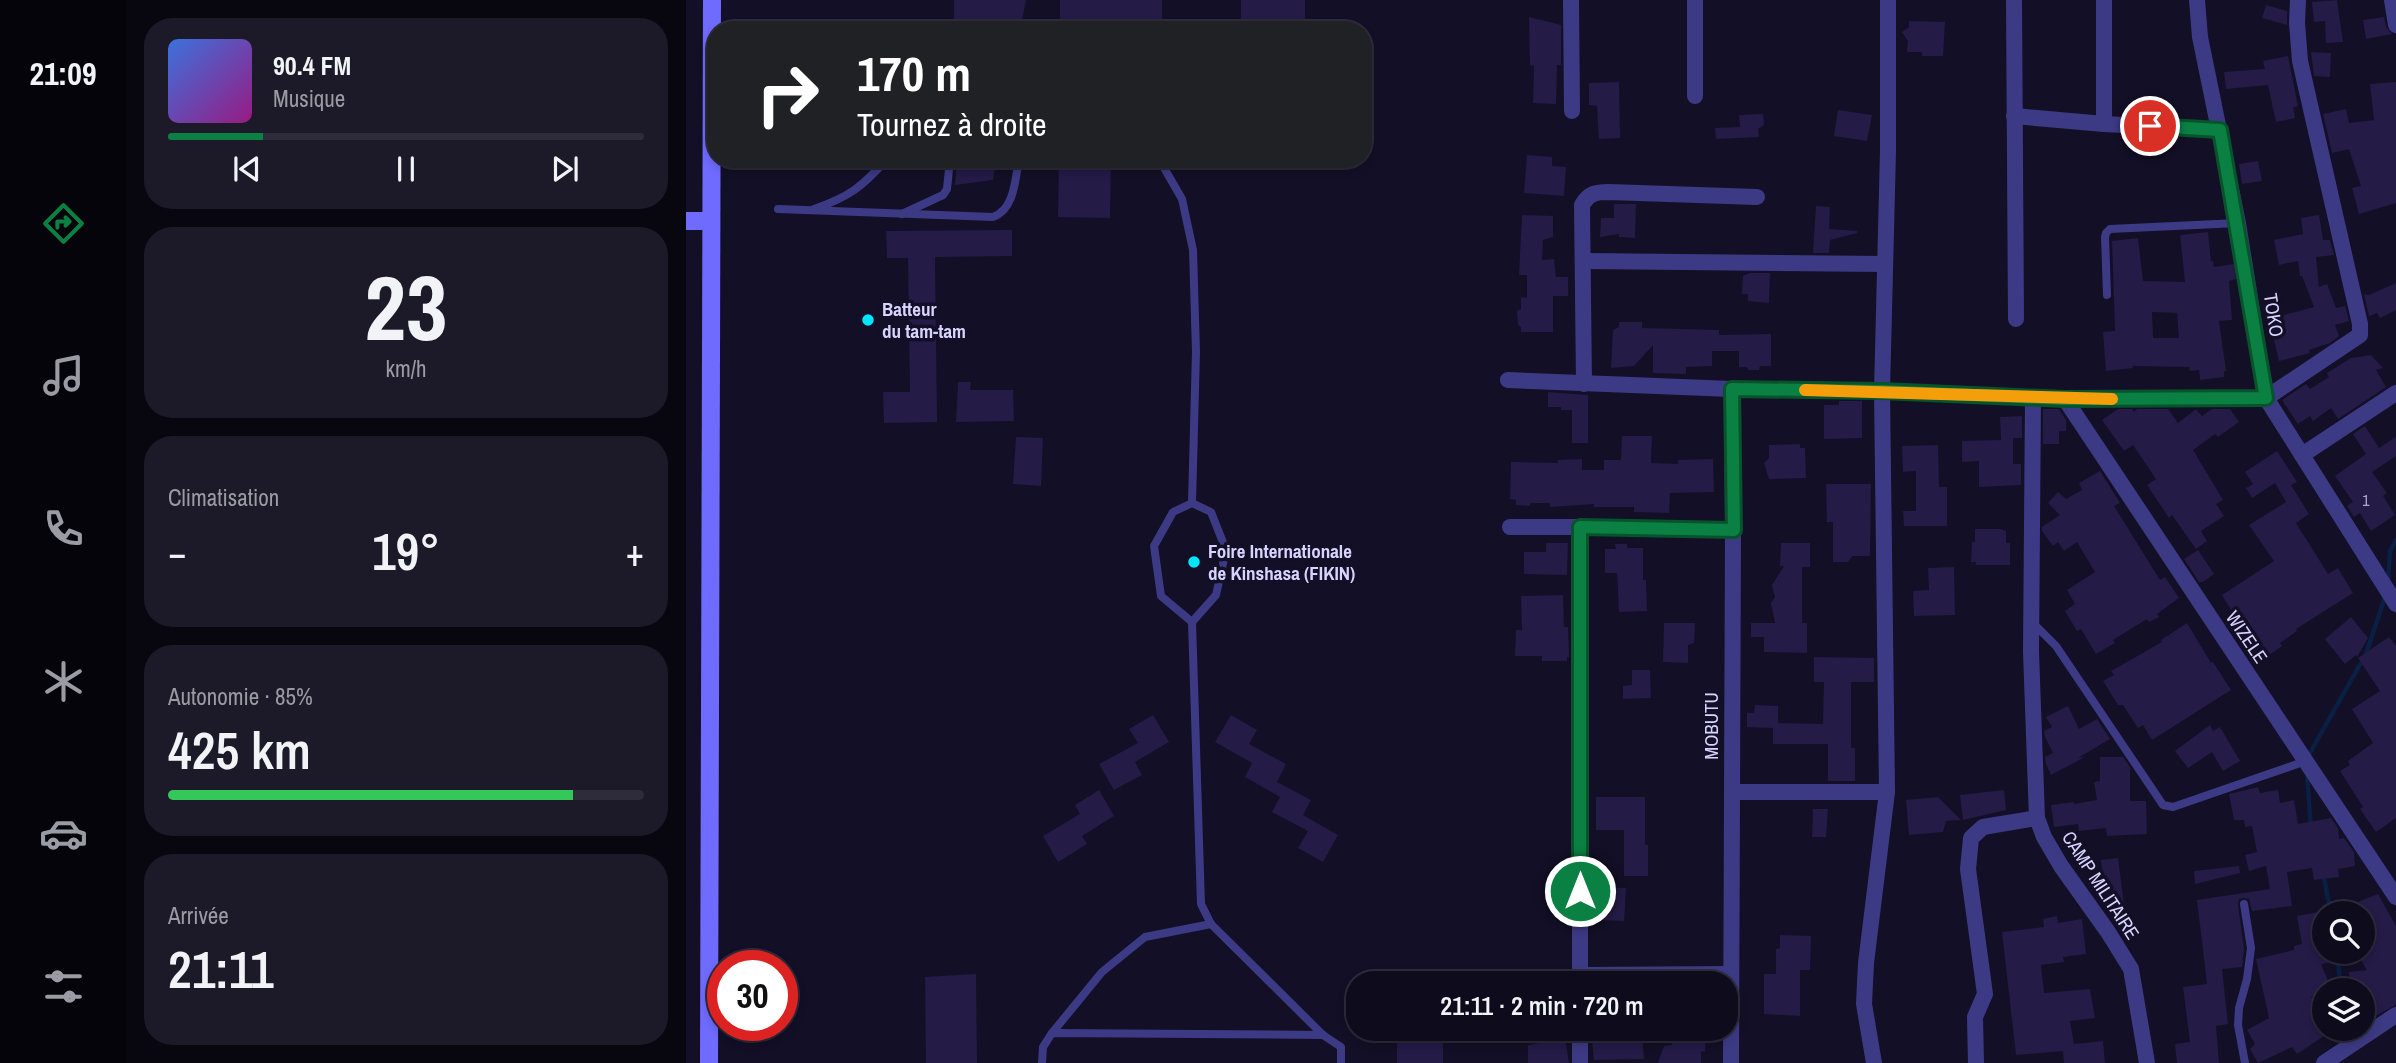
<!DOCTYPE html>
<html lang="fr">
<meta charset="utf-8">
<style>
:root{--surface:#0e0b1c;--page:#1c1929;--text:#f1f3f6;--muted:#9b9ba3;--line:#2e2b3b;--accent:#0b8043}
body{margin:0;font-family:"Archivo Narrow",sans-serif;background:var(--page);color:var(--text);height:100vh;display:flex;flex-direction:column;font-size:26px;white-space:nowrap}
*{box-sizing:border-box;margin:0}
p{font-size:23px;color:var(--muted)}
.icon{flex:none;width:38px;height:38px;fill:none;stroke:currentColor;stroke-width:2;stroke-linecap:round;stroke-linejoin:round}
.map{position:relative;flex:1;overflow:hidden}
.drawer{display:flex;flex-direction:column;gap:18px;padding:18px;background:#08060f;width:560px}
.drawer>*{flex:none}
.banner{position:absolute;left:21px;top:21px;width:665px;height:147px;border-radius:28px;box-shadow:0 4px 10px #0003,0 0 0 2px var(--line);background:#202124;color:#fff;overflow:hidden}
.buttons{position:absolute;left:1626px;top:901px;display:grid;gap:14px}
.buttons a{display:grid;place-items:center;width:63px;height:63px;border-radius:50%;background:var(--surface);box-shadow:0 4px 10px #0003,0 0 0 2px var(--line);font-size:35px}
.speed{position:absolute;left:21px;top:950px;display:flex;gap:14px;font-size:35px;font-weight:700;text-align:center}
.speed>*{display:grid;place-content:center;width:91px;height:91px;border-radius:50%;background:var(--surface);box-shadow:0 4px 10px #0003,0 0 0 2px var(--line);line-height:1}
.speed .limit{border:10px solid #d22;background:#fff;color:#111}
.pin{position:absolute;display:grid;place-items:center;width:60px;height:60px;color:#fff;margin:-30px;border:4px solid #fff;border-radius:50%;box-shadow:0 2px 7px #0007}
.me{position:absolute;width:77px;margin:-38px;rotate:0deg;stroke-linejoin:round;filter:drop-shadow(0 0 5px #0008)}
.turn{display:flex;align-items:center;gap:24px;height:147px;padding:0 35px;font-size:32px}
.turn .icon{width:91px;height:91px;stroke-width:2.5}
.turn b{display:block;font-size:49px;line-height:60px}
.big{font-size:52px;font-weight:600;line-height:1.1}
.drawer .card{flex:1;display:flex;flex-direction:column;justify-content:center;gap:10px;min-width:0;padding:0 24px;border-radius:28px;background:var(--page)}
.drawer .dial{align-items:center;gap:0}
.dial b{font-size:91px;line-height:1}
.song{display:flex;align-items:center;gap:21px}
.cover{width:84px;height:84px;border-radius:10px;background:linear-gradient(135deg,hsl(220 70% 55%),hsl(310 70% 35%))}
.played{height:7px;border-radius:4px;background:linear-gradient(90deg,var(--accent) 20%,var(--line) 20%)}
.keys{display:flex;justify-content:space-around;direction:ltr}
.heat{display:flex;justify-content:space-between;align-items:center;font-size:38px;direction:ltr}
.charge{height:10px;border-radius:5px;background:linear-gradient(90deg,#34c759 85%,var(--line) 0)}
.trip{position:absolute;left:660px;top:971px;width:392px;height:70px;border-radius:28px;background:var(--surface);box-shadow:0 4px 10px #0003,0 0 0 2px var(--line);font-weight:600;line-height:70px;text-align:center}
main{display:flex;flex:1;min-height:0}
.tabs{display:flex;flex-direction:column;width:126px;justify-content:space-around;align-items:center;background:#06040b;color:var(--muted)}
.tabs .icon{width:49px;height:49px}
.tabs .selected{color:var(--accent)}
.tabs b{font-size:32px;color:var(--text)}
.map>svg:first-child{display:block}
</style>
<main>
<nav class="tabs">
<b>21:09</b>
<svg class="icon selected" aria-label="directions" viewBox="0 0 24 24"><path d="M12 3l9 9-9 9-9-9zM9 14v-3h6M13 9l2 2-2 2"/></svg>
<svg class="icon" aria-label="music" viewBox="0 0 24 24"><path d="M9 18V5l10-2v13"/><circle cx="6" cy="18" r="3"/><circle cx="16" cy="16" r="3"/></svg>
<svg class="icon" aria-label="phone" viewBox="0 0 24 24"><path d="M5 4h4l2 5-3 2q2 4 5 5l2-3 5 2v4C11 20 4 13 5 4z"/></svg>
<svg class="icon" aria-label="climate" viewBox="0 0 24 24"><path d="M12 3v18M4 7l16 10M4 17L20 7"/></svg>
<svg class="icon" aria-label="car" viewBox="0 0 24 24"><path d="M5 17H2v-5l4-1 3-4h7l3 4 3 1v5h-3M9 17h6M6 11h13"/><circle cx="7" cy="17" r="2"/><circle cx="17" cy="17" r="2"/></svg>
<svg class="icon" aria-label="filters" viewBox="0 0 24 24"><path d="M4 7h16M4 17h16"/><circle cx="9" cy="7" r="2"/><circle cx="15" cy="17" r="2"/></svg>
</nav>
<section class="drawer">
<div class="card">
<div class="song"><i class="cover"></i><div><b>90.4 FM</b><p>Musique</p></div></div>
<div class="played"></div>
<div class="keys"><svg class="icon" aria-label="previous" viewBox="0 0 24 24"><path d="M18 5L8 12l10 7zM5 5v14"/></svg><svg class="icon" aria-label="pause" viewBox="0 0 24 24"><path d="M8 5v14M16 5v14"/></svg><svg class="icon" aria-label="next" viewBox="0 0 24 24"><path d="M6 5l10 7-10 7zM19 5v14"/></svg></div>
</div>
<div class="card dial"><b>23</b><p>km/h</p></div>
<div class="card"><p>Climatisation</p>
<div class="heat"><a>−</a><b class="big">19°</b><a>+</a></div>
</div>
<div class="card"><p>Autonomie · 85%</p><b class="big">425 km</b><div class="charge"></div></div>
<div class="card"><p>Arrivée</p><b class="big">21:11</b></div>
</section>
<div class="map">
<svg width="1710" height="1063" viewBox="0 0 1710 1063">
<rect width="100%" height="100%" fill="#130f26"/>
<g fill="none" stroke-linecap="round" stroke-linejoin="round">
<g stroke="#0a1f44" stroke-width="4.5">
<path d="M1702,581L1704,551L1710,540"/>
<path d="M1621,758L1680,654L1699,597"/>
<path d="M1621,774L1625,828"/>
<path d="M1637,873L1645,914"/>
<path d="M1651,952L1655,990"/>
</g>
</g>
<g fill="#241b47" fill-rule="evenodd">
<path d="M268,0H340L334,30H268Z"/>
<rect x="374" y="0" width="102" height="21"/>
<rect x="555" y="0" width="64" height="21"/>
<path d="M1651,0L1657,42L1640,43L1639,21L1628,22L1626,2Z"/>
<path d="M1580,5L1601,11V25L1576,18Z"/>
<path d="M843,17L875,25V65H871L870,104L847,103L848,66L844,65Z"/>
<path d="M1698,17L1700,27L1706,34L1680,39L1677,20Z"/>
<path d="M1223,21L1259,22L1257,56H1236V52H1221L1222,41L1216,32L1223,27Z"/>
<path d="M1625,52L1645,53L1644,77L1628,76Z"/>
<path d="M1602,56L1612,106L1607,107L1609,118L1590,122L1582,85L1540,89L1538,72L1579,69L1577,61Z"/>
<path d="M933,82L934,138L913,139L911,106L903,105V83Z"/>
<path d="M1710,82V203L1673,214L1666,188L1675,186L1663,149L1646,153L1637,114L1660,109L1663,123L1688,120L1684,84Z"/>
<path d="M1152,110L1186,115L1181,141L1148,136Z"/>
<path d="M1077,114L1078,125L1072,129L1073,137L1030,139L1029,128L1054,127L1053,115Z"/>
<path d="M841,155L866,157V166L880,167L878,196L838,193Z"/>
<path d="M271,159H310L307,180L269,185Z"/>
<path d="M373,159H425L424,218L372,217Z"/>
<path d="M1572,161L1576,181L1556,184L1553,164Z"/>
<path d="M928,204H950L949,238L933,237V234L914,237L915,218H928Z"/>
<path d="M1130,206L1144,207L1143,229L1171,231V233L1144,240L1143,253H1127Z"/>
<path d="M836,215L867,216V237L857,240L856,260L868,259L870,277H882V296H867V332H835V327L832,325L831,311L835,309V297L841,298V275H833Z"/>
<path d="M1633,215L1637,240H1644L1648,255L1630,257L1633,287L1641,284L1650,308L1659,306L1663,321L1649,325L1653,336L1644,343L1623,350L1624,353L1593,361L1583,319L1628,307L1616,276H1614L1612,261L1593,265L1588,240L1617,234L1615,218Z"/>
<path d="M326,230V256L249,257L251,422L198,423L197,392H224L222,258H201L200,231Z"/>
<path d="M1522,232L1525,261H1527L1528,267L1548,264L1550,279L1543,281L1546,320L1533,321L1540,371H1538V377L1514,380L1513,370L1504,371L1503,367L1446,366L1447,368L1420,371L1417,332L1429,331L1426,241L1452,238L1457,281L1499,282L1494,235ZM1466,312L1491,313L1493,338H1467Z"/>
<path d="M1064,273H1084L1083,303L1062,301V294H1056L1057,276Z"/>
<path d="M1710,283V310L1694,318L1691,313L1683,316L1678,294L1683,295Z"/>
<path d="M933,322H956V328L1033,330V335L1085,334V366H1074L1073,370H1062L1061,367H1053V351H1026V366L1000,367V374L967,373V345L948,366L925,368L927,330L933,327Z"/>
<path d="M1685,355L1697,368L1690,370L1700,387L1652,419L1645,408L1627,421L1624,416L1612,424L1596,400L1620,384L1624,389L1643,377L1641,373L1665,358Z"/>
<path d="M272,382H285L284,390H327L328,421L270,422Z"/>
<path d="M862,392L902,395V443H886V410H875V407H862Z"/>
<path d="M1153,401H1176V438L1138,439V405H1153Z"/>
<path d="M1357,409H1373L1380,420V431H1373V444H1357Z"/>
<path d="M1432,409H1446L1448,412L1451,409H1482L1492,423L1510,409L1516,416L1526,409H1544L1553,422L1532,437L1529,434L1507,450L1537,500L1530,504L1538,516L1515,531L1521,541L1510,549L1486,515L1483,518L1461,485L1470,479L1447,445L1438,451L1416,420Z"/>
<path d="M1336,416V438H1327V464H1335V485L1293,487V461L1276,462V441L1315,440L1314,417Z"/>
<path d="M1679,426L1693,448L1710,437V456L1686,472L1701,493L1697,496L1709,515L1685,531L1674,513L1668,517L1661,506L1667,502L1649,476L1680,454L1667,434Z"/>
<path d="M936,436H966L965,463L992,464V460L1027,459L1028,492L984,493L983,513L948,512V507H908V504L864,507V503H845L843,506L830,505V500L824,499L825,462L872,463V460L896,459V470H918V460H935Z"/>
<path d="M330,437L357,438L355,486L327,484Z"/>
<path d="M1114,444V448H1119L1120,478L1083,479L1078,463L1083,458V445Z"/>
<path d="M1252,445L1253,487H1261V526H1218L1217,511H1230V471L1217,472L1216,446Z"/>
<path d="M1591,451L1611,482L1605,485L1623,514L1610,523L1642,574L1652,568L1667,593L1610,629L1611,631L1594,643L1596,646L1573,662L1553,634L1558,631L1536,595L1588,561L1563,525L1600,502L1589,483L1566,498L1560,488L1567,484L1559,472Z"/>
<path d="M1414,471L1434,503L1428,506L1474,580L1479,577L1493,598L1471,614L1473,617L1463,622L1461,619L1427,640L1429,643L1410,654L1395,629L1391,631L1379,611L1389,604L1381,590L1409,572L1391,542L1378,551L1372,542L1367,546L1356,531V527L1374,515L1362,503L1372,492L1380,499L1396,490L1393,483Z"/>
<path d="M1140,484H1185L1184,556H1166L1162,562H1147V522H1141Z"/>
<path d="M1289,529H1315L1320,531V543H1324V565H1290V562H1285L1286,542H1289Z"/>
<path d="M860,543H882L881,575L838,574V552H860Z"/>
<path d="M1095,543H1124V567H1116V623H1121V653L1078,652V637H1065V623H1089L1085,603L1089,597L1086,585L1098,566H1094Z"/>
<path d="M929,544H941V548H957V580H960L961,611L933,612L931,573H919V549H930Z"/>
<path d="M1512,550L1528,574L1517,582H1513L1498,559Z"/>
<path d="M1268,567L1269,615L1228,616L1227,591L1243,590L1242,568Z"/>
<path d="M877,595L878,627H882L883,657H881V661H856V656H829L830,630H836L835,596Z"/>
<path d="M1665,617L1682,638L1671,657L1670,655L1659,664L1639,639Z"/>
<path d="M978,623H1009L1008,643L1002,645V663L977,662Z"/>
<path d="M1501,623L1525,663L1527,662L1545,690L1466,740L1457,725L1452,728L1437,705H1432L1417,681L1428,675L1425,671L1476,642L1475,640Z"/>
<path d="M1703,637L1710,646V818L1690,832L1674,809L1677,807L1654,771L1664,765L1662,761L1687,743L1666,709L1694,691L1672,658Z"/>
<path d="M1128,657L1188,658V682H1165V748H1169V781H1142V744H1087V728L1061,727V713H1068L1069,705L1092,706V723L1137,724L1138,682H1128Z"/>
<path d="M946,670H964L965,698L937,699V686L946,685Z"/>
<path d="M1382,706L1393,729L1411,719L1424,739L1392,758L1399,757L1365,775L1360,764L1359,757L1367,753L1359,737L1358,731L1366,727L1360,717Z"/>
<path d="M467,715L483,742L449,762L456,775L428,790L413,764L452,743L443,729Z"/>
<path d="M545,715L571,730L563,744L600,764L591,782L625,800L617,815L652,835L637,862L612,848L622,831L586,812L594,797L559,777L566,763L529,742Z"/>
<path d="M1524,725L1527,731L1534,727L1554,761L1537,771L1526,752L1502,768L1489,751Z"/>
<path d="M1414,757H1437L1444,767V801H1460L1461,834L1421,836L1420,828L1393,831L1392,824L1368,827L1365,805L1388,802V804L1411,800L1408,782L1414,781Z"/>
<path d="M1572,787L1574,793L1592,790L1594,803L1608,800L1612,824L1645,818L1652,828L1653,839L1658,838L1668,852L1669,866L1652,869L1653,877L1628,880L1626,868L1601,872L1606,906L1566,911L1563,899L1558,898L1553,899L1552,905L1558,949L1556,967L1536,969L1542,1024L1530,1026L1533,1063H1491L1489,1044L1504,1042L1497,987L1521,984L1511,900L1584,889L1580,866L1563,871L1559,855L1571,852L1566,826L1559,827L1558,820H1548L1543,794Z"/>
<path d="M413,790L428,816L396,836L401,844L372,862L357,836L394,814L389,805Z"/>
<path d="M1318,790L1320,810L1277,820L1274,795Z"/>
<path d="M910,797H959V845H962V876H938V830H910Z"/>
<path d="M1252,797L1275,820L1260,821L1257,832L1223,835L1220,800Z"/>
<path d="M1127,809H1142L1140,837H1126Z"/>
<path d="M1432,858L1439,912L1422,914L1415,860Z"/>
<path d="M1553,866L1554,873L1509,884L1508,871Z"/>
<path d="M914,887L940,888L938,921L913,920Z"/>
<path d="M1692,894L1710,926V1005L1676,1023V987L1664,988L1663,972L1681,970L1673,957L1679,953L1676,946V914L1644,913Z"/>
<path d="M1638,911V952H1668L1669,959L1635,964L1645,988L1625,997L1638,1016V1036L1611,1054L1606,1047L1572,1063L1564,1049L1569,1044L1561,1030L1583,1018L1570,959L1608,950V946L1616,944L1611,916Z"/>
<path d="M1371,916L1372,923L1396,919L1400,954L1377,957L1378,962L1355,965L1358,993L1404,989L1409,1018L1384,1021L1388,1044L1417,1041L1419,1063H1378L1377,1051L1330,1055L1316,932L1358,927L1357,919Z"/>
<path d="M1094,935L1125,936L1124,970H1114V1016L1078,1014V974H1090V949L1094,948Z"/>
<path d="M758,972V984H723V976Z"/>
<path d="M290,974L291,1063H240L239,977Z"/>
<rect x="711" y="1029" width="46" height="34"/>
<path d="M905,1031L956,1033L958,1059L908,1060Z"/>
<path d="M985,1035H1020L1019,1052L1015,1051V1063H972L978,1046L986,1045Z"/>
<path d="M864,1039L880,1043L883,1063H842V1045L860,1042Z"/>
</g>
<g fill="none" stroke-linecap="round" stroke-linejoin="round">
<g stroke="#3d3a85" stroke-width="8">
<path d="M473,159L496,199L507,250L510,352L506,503"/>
<path d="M92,209L307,217C329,209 329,179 333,159"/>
<path d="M128,209C163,197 176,187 201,159"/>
<path d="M216,214L257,195L261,189L264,159"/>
<path d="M1421,295L1419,237L1420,233L1424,229L1552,223"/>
<path d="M506,503L525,512L540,550L530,595L506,622L515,904L525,924L637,1035L655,1047V1063"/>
<path d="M506,622L475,596L468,546L487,512L506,503"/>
<path d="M1347,623L1370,646L1477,805L1487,807L1620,761"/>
<path d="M1558,904L1565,948L1561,979L1553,1008L1552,1025L1559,1063"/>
<path d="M366,1033L416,972L459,937L525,924"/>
<path d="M356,1063L357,1047L366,1033L637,1035"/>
</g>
<g stroke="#3d3a85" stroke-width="16">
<path d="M885,0L886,111"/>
<path d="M1328,0L1330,319"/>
<path d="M1511,0L1514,37L1552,223L1580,398L1710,604"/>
<path d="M1706,0L1710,25"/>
<path d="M1009,96V0"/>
<path d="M1328,116L1418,124L1534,130"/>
<path d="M1418,124V0"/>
<path d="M898,261L1199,264"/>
<path d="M822,380L1046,389L1196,391L1379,399L1580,398L1674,335V324L1614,61L1611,23L1612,0"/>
<path d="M898,384L896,205C903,193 910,192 923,192L1071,197"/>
<path d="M1347,397L1345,652L1351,818"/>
<path d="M1379,399L1710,897"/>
<path d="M1616,455L1710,393"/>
<path d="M824,527H894"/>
<path d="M1046,792H1201"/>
<path d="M894,975L1045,974"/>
<path d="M894,984V527L1047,530"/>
<path d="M894,1029V1063"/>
<path d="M1045,1063L1047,530L1046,389"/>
<path d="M1188,1063L1178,1004L1180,963L1201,792L1196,391L1202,151V0"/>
<path d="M1290,1063L1289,1017L1299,994L1282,869L1285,838L1297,827L1351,818L1358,837L1375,866L1422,932L1445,969L1461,1063"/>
<path d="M1638,1063L1710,1015"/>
</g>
<g stroke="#6f6bff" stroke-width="18">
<path d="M0,221H25"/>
<path d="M23,1063L26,0"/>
</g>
</g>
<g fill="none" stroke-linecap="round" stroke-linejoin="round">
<defs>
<path id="route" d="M894,891V527L1048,530L1046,389L1196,391L1379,399L1580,398L1534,130L1464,126"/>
</defs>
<use href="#route" stroke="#07532c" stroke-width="18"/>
<use href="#route" stroke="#0b8043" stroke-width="12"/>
<path stroke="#f59e0b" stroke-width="12" d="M1119,390L1426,399"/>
</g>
<g fill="#00e5ff" stroke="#130f26" stroke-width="2.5">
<circle cx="182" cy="320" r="7"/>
<circle cx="508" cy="562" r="7"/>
</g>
<g text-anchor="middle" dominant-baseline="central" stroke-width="7" stroke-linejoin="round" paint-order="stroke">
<g font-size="16" fill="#aca6d1">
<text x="1680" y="500">1</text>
</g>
<g font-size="19" font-weight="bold" fill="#d9d4ff" stroke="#130f26" text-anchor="start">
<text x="196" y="309">Batteur<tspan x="196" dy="22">du tam-tam</tspan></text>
<text x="522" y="551">Foire Internationale<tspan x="522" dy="22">de Kinshasa (FIKIN)</tspan></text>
</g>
<g font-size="19" fill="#d9d4ff" stroke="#130f26">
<text transform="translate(1588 315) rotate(81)">TOKO</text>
<text transform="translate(1561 637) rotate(56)">WIZELE</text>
<text transform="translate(1025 726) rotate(-90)">MOBUTU</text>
<text transform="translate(1415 885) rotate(57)">CAMP MILITAIRE</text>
</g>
</g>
</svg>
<div class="buttons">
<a><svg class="icon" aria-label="search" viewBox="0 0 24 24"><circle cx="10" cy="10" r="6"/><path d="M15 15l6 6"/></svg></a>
<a><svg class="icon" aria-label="layers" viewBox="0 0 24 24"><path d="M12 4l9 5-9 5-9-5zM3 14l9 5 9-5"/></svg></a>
</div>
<div class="speed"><div class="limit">30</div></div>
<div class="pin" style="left:1464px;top:126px;background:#d93025"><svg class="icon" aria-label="arrive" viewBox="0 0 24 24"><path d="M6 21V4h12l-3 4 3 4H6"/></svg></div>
<svg class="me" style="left:894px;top:891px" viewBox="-20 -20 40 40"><circle r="17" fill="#0b8043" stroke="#fff" stroke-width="3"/><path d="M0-11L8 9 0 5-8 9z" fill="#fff"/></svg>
<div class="trip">21:11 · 2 min · 720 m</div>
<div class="banner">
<div class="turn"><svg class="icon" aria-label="right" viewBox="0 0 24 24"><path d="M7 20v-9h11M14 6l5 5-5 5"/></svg><div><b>170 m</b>Tournez à droite</div></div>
</div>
</div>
</main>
